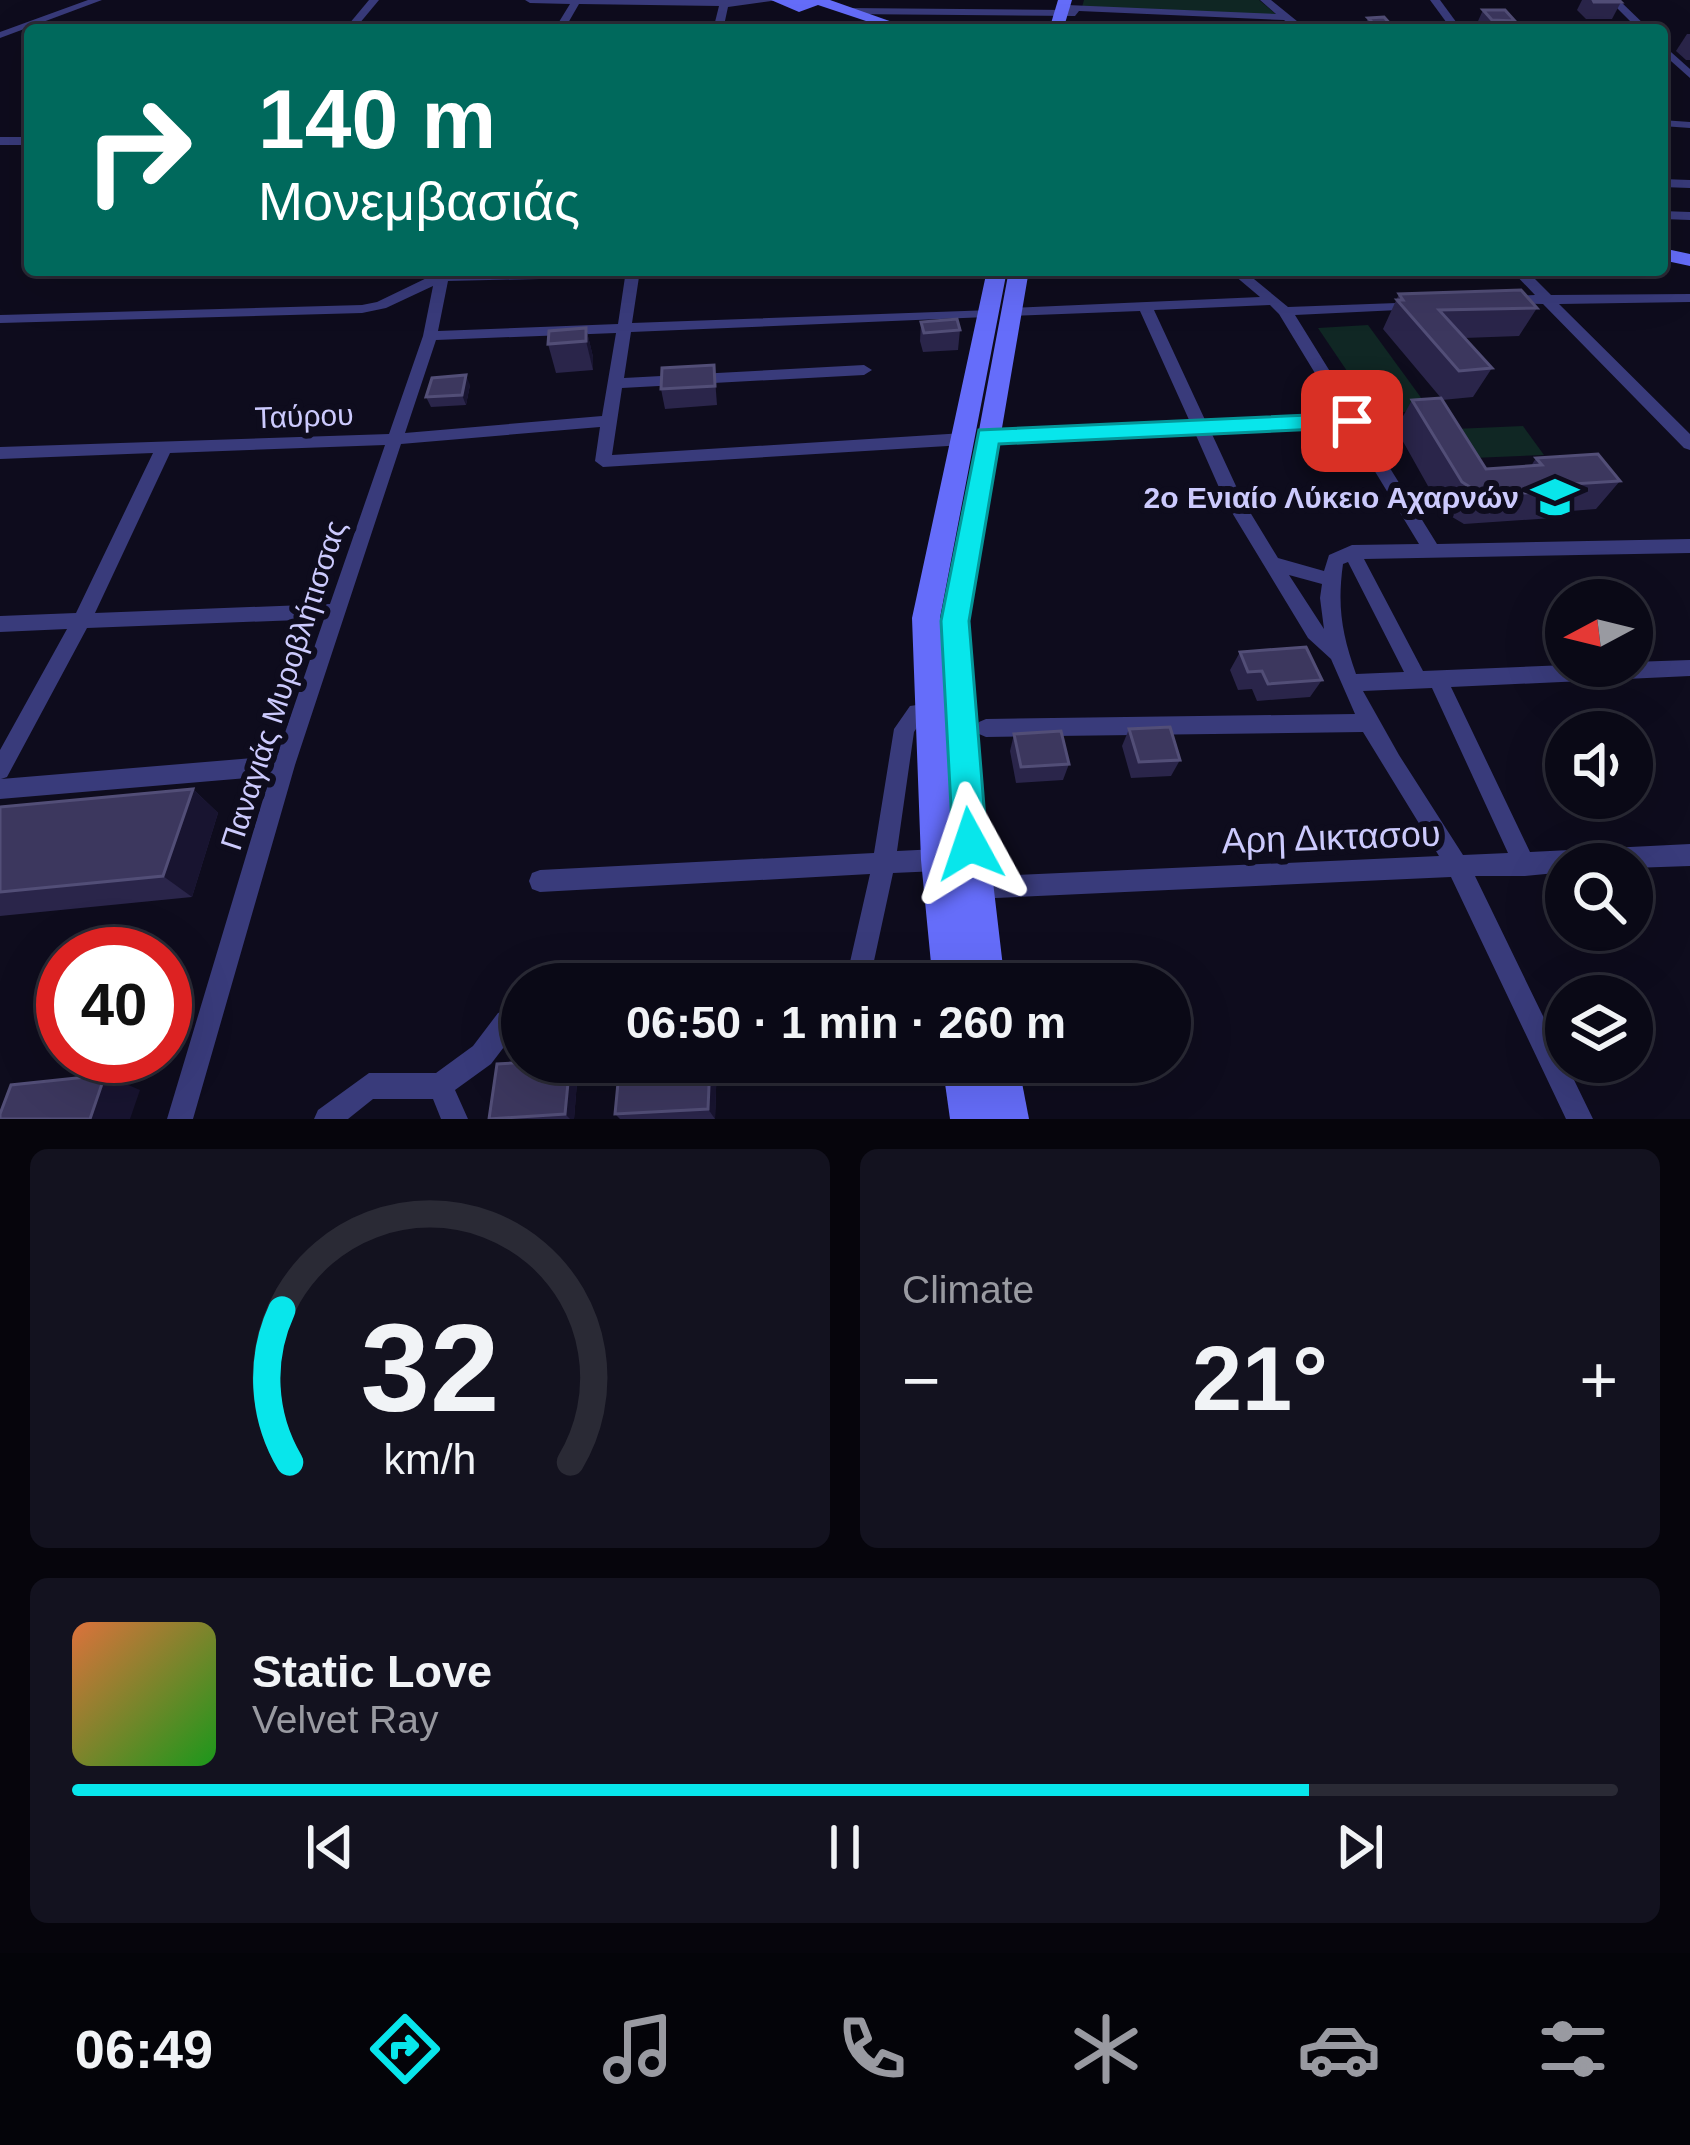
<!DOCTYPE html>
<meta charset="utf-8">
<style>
:root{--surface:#0a0916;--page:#13121f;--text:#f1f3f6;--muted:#999aa1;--line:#2a2a35;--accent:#08e6eb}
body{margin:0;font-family:Arial,sans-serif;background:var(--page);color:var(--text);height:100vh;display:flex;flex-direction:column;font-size:45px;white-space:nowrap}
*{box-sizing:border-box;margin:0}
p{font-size:39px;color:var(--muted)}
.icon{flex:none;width:66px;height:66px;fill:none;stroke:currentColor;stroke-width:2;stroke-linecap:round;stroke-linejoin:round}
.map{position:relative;height:1119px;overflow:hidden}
.details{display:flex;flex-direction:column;gap:30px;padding:30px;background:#06050c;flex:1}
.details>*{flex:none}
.hud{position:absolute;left:24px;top:24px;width:1644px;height:252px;border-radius:12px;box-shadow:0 12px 48px #0002,0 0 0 3px var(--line);background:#00695c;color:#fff;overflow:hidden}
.needle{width:78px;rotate:263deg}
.tools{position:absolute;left:1545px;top:579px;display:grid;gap:24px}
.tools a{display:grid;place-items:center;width:108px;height:108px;border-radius:50%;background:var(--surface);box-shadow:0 12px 48px #0002,0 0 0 3px var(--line);font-size:60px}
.speed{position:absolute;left:36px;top:927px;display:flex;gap:24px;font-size:60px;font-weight:700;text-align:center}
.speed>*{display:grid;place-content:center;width:156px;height:156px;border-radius:50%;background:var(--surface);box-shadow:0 12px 48px #0002,0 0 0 3px var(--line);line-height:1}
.speed .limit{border:18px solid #d22;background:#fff;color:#111}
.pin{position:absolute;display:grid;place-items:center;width:102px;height:102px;color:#fff;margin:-51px;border-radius:24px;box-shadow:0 6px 18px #0006}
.me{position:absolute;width:132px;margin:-66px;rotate:355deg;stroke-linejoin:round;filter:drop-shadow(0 0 9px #0008)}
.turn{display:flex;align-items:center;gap:42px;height:252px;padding:0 36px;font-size:54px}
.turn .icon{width:156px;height:156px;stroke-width:2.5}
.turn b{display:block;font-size:84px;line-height:102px}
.big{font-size:90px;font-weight:600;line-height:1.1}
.details .card{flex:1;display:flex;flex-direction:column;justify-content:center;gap:18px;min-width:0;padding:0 42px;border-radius:18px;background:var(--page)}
.details .dial{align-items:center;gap:0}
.dial svg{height:312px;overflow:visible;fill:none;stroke:var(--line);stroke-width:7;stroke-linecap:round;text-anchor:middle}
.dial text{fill:var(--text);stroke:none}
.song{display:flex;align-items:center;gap:36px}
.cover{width:144px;height:144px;border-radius:18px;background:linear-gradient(135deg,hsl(20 70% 55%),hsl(120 70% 35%))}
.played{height:12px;border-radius:6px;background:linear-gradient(90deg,var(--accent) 80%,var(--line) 80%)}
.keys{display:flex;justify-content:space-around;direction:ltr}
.heat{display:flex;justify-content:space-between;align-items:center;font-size:66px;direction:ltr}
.details .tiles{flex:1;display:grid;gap:30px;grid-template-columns:1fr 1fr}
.card:last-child{grid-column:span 2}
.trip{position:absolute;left:501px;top:963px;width:690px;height:120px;border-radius:60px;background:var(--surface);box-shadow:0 12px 48px #0002,0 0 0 3px var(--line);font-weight:600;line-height:120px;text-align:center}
.dock{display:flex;height:192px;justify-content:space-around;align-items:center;background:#040409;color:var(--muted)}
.dock .icon{width:84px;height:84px}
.dock .current{color:var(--accent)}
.dock b{font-size:54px;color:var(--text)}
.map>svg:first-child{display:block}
</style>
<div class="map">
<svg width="1690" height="1119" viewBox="0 0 1690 1119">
<rect width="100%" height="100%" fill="#0e0c1d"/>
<g fill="#102724">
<path d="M1084,0H1259L1277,15L1082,7Z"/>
<path d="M1368,325L1430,410L1376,414L1318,328Z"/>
<path d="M1523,426L1544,455L1473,458L1454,429Z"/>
</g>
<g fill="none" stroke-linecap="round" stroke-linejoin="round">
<g fill="#393b7b" fill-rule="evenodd">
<path d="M88,0H102L0,38V32Z"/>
<path d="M369,0H379L354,30H344Z"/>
<path d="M525,0H779L728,7L723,30H713L719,6L579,4L564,30H554L570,4L530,3Z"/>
<path d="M1260,0H1271L1308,30H1297L1284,20L1079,11L1075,16L847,14L842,11L847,8L1064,10V6L1067,5L1276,14Z"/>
<path d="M1430,0H1440L1462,30H1452Z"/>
<path d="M1609,0H1619L1650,30H1639Z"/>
<path d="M1662,44L1690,69V78L1662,53Z"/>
<path d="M1662,120L1690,122V128L1662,126Z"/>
<rect x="0" y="137" width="30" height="8"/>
<path d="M1662,179L1690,180V188L1662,187Z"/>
<path d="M1662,211L1690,212V220L1662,219Z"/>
<path d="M436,270H450L449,273L775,270L768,274L639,277L632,323L992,310V316L987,317L631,332L624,378L864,365L872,370L864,375L622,388L612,455L964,433L972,439L964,445L603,467L595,461L600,427L401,444L295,765L193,1119H167L270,776L0,799V750L67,629L0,632V616L76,613L153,453L0,459V447L389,434L423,336L433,286L386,308L362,313L0,323V315L362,305L377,302L435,274ZM625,277L618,324L438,331L448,281ZM616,333L602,416L405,433L436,340ZM385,445L330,604L95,613L170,453ZM324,619L277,756L1,779L7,777L87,628Z"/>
<path d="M1228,270H1243L1288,307L1424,302L1426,305L1419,309L1295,315L1437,544L1690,539V553L1364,559L1423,671L1566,665L1632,666V662L1690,660V676L1451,687L1530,852L1690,844V866L1632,868V864H1566V872L1525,876H1475L1593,1119H1566L1451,877L974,899L966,896L963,888L966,880L974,877L1439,856L1363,732L986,737L979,734L976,728L979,722L986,719L1355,714L1331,659L1308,638L1225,501L1195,433L988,442L980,436L988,430L1190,422L1140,311L1011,316L1004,312L1011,308L1260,297ZM1270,305L1279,314L1341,416L1206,422L1154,310ZM1348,427L1419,544L1352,545L1329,555L1324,571L1278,558L1242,499L1211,432ZM1348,562L1404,672L1356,674C1342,634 1337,607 1343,564ZM1289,575L1322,584L1320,598L1324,629ZM1432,688L1508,853L1463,855L1399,755L1363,691Z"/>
<path d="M1511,270H1526L1551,295L1690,294V302L1559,304L1690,434V450L1684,448L1543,304L1501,303L1499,300L1506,296L1535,295Z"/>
<path d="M937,702L944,705L947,711L944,717L922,720L914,732L897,851L938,849L946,852L949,860L946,868L938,871L893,873L869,984H845L870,874L540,892L532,889L529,881L532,873L540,870L874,853L894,729L910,706Z"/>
<path d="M507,1010H522V1036L513,1035L491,1064L455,1090L468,1119H441L433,1099H373L348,1119H314L318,1110L369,1073H436L473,1046L498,1013Z"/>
</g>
<g fill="#656dfa" fill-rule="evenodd">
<path d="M771,0H830L915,30H893L818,5L799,12Z"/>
<path d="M1058,0H1072L1063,30H1049Z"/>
<path d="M1662,248L1690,254V266L1662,260Z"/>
<path d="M987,270H1007L940,618L941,633L1009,270H1029L969,621L973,711L1005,984H933L921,860L912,618Z"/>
<path d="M942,1062H1018L1029,1119H950Z"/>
</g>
</g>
<g fill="#2a254a">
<path d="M1582,0H1619L1621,2L1612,19H1586L1577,10Z"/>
<path d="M1483,10L1515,21L1510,30H1474Z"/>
<path d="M1368,18L1393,27L1392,30H1363Z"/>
<path d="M1687,34H1690V60H1686L1676,51Z"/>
<path d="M1399,294L1537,308L1519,336L1464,338L1492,368L1473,397L1442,400L1486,469L1531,466L1536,458L1620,481L1596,509L1558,512L1553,518L1464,524L1442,511L1396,429L1412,400L1441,398L1383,329Z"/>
<path d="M921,322L960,330L958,350L923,352L920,341Z"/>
<path d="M586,328L593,357V370L556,373L548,344Z"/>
<path d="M714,365L717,405L665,409L661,389Z"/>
<path d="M470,385L466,405L431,407L426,397Z"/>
<path d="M1240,652L1322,680L1310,697L1257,701L1252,689L1238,690L1230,670Z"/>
<path d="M1129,729L1180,760L1171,776L1131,778L1122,746Z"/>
<path d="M1014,734L1069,764L1063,780L1016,783L1010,751Z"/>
<path d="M193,789L218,813L192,897L0,916V807Z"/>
<path d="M717,1062L715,1119H620L615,1114Z"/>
<path d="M578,1070L574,1119H489Z"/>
</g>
<g fill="#181430">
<path d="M586,328L593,357V370L586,341Z"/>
<path d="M466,375L470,385L466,405L462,395Z"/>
<path d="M193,789L218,813L192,897L163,876Z"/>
<path d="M570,1062H572L578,1070L574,1119H570L565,1114Z"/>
<path d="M710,1062H717L715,1119L708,1109Z"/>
<path d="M105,1075L140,1090L130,1119H90Z"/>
</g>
<g fill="#3c375e" stroke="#524e77" stroke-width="3">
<path d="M1593,0H1619L1621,2H1594Z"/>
<path d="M1483,10H1505L1515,21L1492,20Z"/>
<path d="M1384,17L1393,27H1377L1368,18Z"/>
<path d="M1521,290L1537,308L1439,310L1492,368L1459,371L1397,300H1403L1399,294Z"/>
<path d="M957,319L960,330L924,333L921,322Z"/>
<path d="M586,328V341L548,344L549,331Z"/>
<path d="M714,365L715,386L661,389L662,368Z"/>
<path d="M466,375L462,395L426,397L432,378Z"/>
<path d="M1441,398L1486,469L1542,465L1536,458L1598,454L1620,481L1572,484L1576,489L1484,496L1462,482L1412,400Z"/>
<path d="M1306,647L1322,680L1268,684L1262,671L1248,672L1240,652Z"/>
<path d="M1170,727L1180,760L1139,762L1129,729Z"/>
<path d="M1061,731L1069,764L1021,767L1014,734Z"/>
<path d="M193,789L163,876L0,892V807Z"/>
<path d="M529,1062H570L565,1114L489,1119L497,1064Z"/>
<path d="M620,1062H710L708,1109L615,1114Z"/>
<path d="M105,1075L90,1119H0V1114L11,1085Z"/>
</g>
<path fill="#08e6eb" stroke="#059699" stroke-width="3" d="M1352,413L1361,415V427L999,444L969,621L987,844L982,855L970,860L958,855L953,844L941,621L979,430Z"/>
<defs>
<symbol id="school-bare" viewBox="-9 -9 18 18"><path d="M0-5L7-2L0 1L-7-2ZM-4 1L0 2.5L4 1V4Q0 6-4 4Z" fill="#08e6eb" stroke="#0e0c1d" stroke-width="2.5" paint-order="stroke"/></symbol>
</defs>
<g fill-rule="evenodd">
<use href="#school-bare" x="1522" y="464" width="66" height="66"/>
</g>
<g text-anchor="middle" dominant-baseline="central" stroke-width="12" stroke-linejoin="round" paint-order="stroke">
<g font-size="30" fill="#cccafd" stroke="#0e0c1d">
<text transform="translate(304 416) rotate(-2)">Ταύρου</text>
<text transform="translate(283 685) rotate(-72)">Παναγιάς Μυροβλήτισσας</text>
</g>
<g font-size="30" font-weight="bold" fill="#cccafd" stroke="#0e0c1d" text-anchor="end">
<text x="1519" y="497">2ο Ενιαίο Λύκειο Αχαρνών</text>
</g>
<g font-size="36" fill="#cccafd" stroke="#0e0c1d">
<text transform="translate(1331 837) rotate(-2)">Αρη Δικτασου</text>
</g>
</g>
</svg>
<div class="tools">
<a><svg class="needle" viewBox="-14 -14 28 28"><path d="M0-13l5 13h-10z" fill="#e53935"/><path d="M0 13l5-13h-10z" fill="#999aa1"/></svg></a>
<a><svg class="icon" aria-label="sound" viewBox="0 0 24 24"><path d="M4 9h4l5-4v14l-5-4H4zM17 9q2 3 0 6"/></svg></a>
<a><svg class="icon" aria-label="search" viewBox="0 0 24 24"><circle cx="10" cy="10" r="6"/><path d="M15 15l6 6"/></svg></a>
<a><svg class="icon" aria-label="layers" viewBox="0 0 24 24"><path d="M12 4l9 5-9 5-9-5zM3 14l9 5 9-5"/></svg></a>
</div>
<div class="speed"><div class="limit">40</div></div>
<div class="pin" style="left:1352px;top:421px;background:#d93025"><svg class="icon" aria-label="arrive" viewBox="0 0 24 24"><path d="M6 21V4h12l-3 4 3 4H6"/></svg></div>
<svg class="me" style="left:970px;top:844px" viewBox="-20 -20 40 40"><path d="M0-17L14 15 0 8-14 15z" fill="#08e6eb" stroke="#fff" stroke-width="4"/></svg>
<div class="trip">06:50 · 1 min · 260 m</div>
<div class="hud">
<div class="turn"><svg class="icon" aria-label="right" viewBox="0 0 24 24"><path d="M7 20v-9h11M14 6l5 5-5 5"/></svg><div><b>140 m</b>Μονεμβασιάς</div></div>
</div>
</div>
<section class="details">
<div class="tiles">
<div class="card dial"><svg viewBox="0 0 100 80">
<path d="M14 69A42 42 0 1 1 86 69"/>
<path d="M14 69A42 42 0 0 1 12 30" stroke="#08e6eb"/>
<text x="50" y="56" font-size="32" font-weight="700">32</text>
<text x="50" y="72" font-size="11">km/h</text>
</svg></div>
<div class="card"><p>Climate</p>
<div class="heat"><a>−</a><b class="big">21°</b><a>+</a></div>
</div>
<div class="card">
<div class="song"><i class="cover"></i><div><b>Static Love</b><p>Velvet Ray</p></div></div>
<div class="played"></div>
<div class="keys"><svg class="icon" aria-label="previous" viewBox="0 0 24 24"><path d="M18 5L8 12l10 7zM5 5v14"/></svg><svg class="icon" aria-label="pause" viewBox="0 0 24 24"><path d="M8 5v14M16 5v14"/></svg><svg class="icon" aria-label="next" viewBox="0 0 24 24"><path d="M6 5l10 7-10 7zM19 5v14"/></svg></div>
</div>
</div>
</section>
<nav class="dock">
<b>06:49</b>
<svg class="icon current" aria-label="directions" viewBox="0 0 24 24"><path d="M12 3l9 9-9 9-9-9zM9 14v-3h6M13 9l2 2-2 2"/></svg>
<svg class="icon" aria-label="music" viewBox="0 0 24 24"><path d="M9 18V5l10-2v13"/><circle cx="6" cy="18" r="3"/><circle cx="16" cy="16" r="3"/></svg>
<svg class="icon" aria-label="phone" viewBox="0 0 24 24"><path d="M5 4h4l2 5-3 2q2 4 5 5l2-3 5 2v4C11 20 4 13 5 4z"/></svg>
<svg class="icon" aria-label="climate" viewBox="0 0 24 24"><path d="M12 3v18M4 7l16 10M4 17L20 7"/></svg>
<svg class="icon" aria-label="car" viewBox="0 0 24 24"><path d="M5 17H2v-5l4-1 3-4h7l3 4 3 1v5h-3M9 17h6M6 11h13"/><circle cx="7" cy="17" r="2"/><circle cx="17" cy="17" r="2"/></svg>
<svg class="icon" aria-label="filters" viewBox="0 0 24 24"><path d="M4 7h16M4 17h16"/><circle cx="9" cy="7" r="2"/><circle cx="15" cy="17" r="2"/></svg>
</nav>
